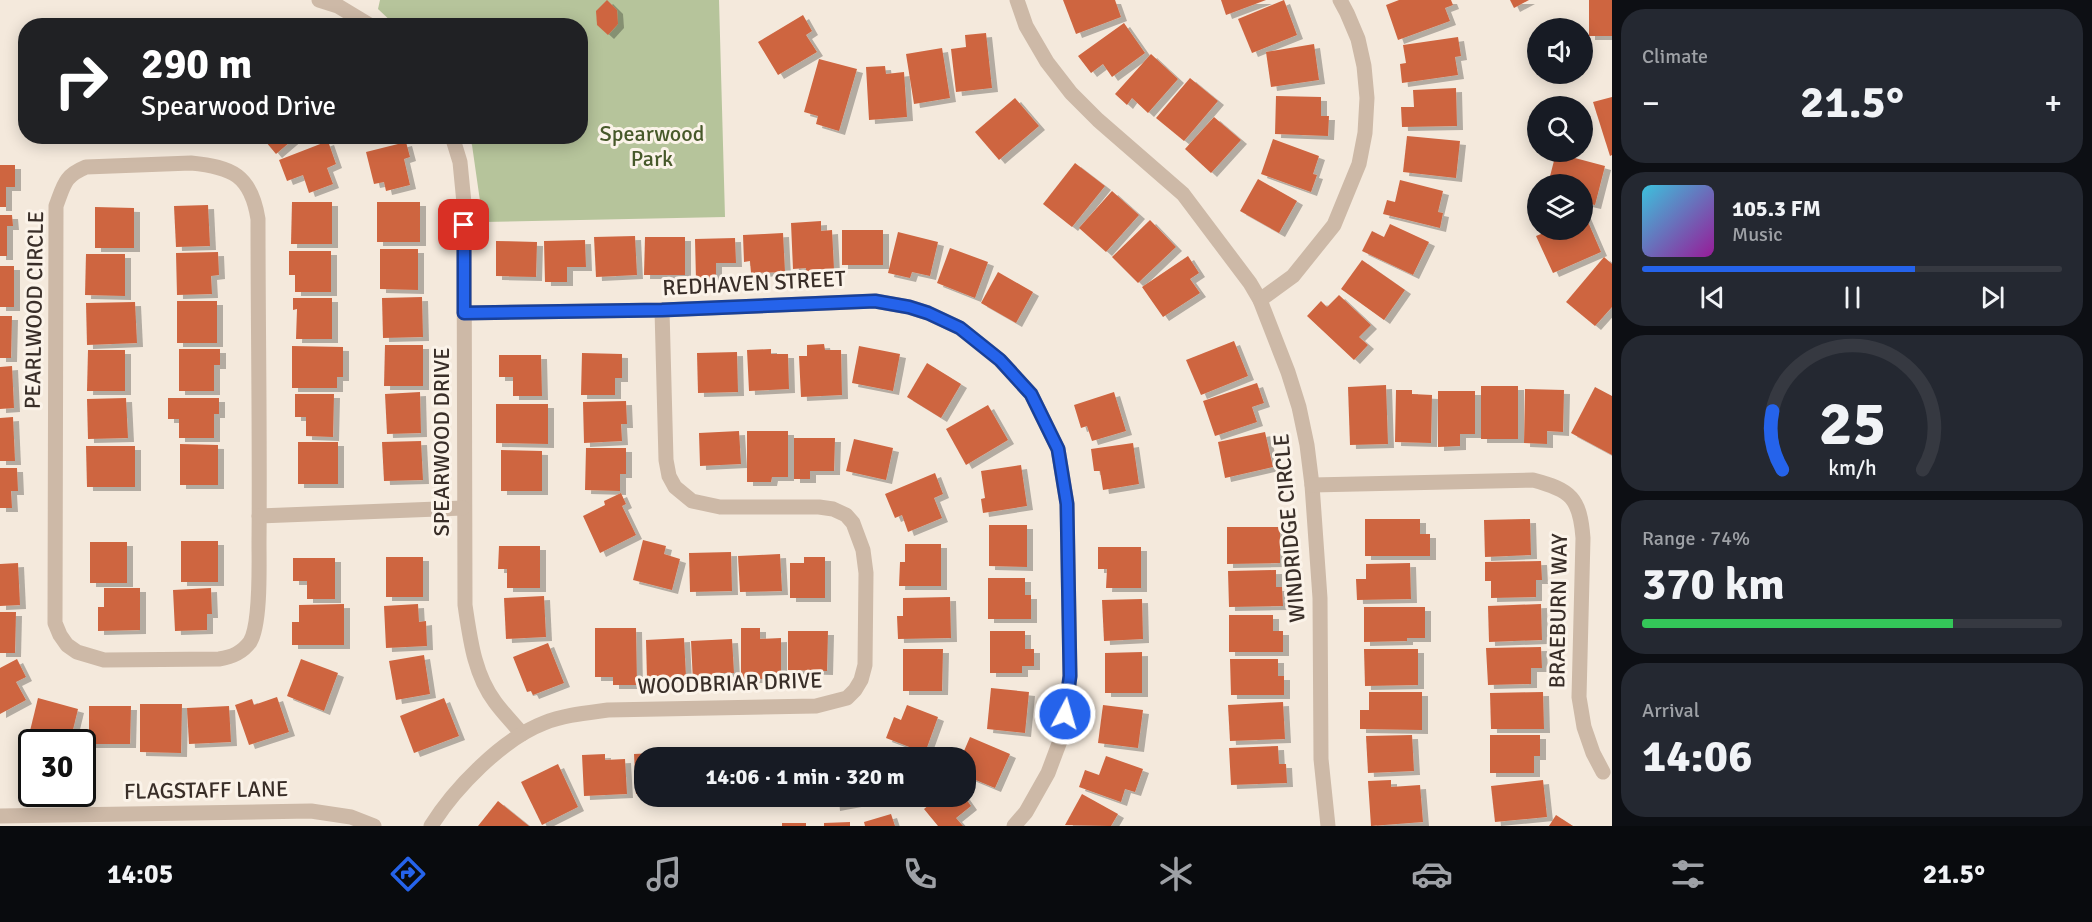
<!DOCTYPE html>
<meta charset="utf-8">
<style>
:root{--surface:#171b24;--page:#242831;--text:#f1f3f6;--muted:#9ea1a6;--line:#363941;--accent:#2563eb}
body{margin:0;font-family:Signika,sans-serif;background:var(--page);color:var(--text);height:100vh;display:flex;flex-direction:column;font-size:22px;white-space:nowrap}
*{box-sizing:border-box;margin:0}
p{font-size:20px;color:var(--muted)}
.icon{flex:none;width:33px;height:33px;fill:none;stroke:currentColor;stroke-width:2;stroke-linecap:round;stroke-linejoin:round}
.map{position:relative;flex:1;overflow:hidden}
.side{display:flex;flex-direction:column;gap:9px;padding:9px;background:#0d0f14;width:480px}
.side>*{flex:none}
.banner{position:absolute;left:18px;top:18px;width:570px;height:126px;border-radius:24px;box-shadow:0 3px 15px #0003;background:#202124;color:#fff;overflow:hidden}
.buttons{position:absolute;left:1527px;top:18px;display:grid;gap:12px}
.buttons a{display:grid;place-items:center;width:66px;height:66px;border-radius:50%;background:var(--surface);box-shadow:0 3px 15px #0003;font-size:30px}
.speed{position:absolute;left:18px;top:729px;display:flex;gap:12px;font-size:30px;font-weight:700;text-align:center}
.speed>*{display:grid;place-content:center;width:78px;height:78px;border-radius:50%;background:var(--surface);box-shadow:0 3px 15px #0003;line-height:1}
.speed .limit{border:3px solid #111;border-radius:9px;background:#fff;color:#111}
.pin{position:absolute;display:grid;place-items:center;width:51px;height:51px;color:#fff;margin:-26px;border-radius:12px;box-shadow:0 3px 9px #0006}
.me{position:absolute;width:66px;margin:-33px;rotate:6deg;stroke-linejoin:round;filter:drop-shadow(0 0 4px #0008)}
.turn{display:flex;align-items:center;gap:21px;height:126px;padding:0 24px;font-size:27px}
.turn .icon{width:78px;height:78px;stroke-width:2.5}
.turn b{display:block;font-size:42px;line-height:51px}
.big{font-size:45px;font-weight:700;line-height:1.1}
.side .card{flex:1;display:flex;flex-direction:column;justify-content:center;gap:9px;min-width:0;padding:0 21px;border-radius:24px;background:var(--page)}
.side .dial{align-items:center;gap:0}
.dial svg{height:156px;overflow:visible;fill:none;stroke:var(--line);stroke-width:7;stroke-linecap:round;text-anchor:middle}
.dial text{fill:var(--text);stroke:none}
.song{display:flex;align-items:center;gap:18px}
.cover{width:72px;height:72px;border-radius:9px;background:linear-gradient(135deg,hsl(190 70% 55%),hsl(300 70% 35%))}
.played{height:6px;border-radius:3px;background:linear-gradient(90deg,var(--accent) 65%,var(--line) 65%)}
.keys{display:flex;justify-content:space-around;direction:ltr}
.heat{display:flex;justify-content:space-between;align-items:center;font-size:33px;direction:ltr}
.charge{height:9px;border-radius:4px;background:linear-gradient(90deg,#34c759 74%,var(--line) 0)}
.trip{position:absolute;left:634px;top:747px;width:342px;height:60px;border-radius:24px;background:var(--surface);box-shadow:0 3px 15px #0003;font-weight:700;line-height:60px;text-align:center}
.tab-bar{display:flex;height:96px;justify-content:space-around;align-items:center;background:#090b0e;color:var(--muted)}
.tab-bar .icon{width:42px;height:42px}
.tab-bar .active{color:var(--accent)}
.tab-bar b{font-size:27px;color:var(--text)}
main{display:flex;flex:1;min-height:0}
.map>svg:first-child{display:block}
</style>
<main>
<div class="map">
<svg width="1612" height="826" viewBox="0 0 1612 826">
<defs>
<filter id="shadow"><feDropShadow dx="6" dy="4" stdDeviation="0" flood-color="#0004"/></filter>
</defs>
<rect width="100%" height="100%" fill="#f4e9dc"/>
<path fill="#b6c49b" d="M380,0H719L725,217L483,222L472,145L468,137L580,136V26L395,25L378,9Z"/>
<g fill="#ce6540" filter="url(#shadow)">
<path d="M607,0L617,10L618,24L608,35L597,25L596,11Z"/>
<path d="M1063,0H1115L1121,17L1076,34Z"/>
<path d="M1221,0H1266L1226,15Z"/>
<path d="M1284,0L1297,35L1252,53L1238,19Z"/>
<path d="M1399,0H1451L1453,5L1445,8L1450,21L1398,40L1386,5Z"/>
<path d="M1510,0H1529L1514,8Z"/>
<rect x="1589" y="0" width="23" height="36"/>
<path d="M803,15L812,31L806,35L817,52L778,75L758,42Z"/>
<path d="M1124,23L1145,53L1112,77L1103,64L1091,73L1078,56Z"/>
<path d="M986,33L992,88L956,92L951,49L966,47L965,35Z"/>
<path d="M1458,37L1461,56L1455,57L1458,75L1402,83L1400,64L1406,63L1403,45Z"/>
<path d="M1314,44L1319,80L1271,87L1266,52Z"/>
<path d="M942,48L950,98L914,104L906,54Z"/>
<path d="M1151,54L1178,79L1148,113L1132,98L1127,105L1115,94Z"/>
<path d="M819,59L857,69L839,131L816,124L818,116L804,112Z"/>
<path d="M885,66L886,74L904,72L907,117L869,120L866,67Z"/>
<path d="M1190,78L1218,101L1184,141L1156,118Z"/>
<path d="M1456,88L1457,126L1402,127L1401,107H1414L1413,90Z"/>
<path d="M1276,96L1321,97V116H1329L1328,136L1275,134Z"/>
<path d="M1612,97V155L1610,156L1593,102Z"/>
<path d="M1015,98L1039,126L999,160L975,132Z"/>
<path d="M1214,117L1241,140L1211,173L1185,149Z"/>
<path d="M261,136H297L276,154Z"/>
<path d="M1407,136L1460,141L1456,178L1403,172Z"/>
<path d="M1273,139L1319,156L1313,174L1317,175L1311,192L1261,174Z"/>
<path d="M328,141L336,164L327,168L333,184L309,193L303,175L287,181L279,160Z"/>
<path d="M406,142L410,157L404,159L410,185L386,191L384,182L374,184L366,152Z"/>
<path d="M1556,153L1605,166L1595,205L1582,202V184H1548Z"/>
<path d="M1075,163L1105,186L1072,227L1043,204Z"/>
<path d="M0,165H15V187H6V207H0Z"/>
<path d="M1258,179L1297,201L1279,233L1240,211Z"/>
<path d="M1400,180L1443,191L1438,212L1443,213L1440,228L1383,214L1387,200L1395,202Z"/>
<path d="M1112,191L1139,215L1106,252L1079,228Z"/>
<path d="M292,202H332V244H291Z"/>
<rect x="377" y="202" width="43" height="40"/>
<path d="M208,205L210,246L176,247L174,206Z"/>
<path d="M95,207L134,208V248H95Z"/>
<path d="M0,215H12L13,226H7V256H0Z"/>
<path d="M1585,215L1601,252L1553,273L1536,236L1551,230H1582V216Z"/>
<path d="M1150,220L1176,247L1138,283L1112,257Z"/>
<path d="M821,221V231L832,230L834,269L806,271V268L793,269L791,223Z"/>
<path d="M1390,224L1429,242L1413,275L1362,251L1372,231L1384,237Z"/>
<rect x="842" y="230" width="41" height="35"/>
<path d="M898,232L938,242L930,276L912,272L910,278L888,273Z"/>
<path d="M783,233L785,272L751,273L750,261L744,262L743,235Z"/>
<path d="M635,236L637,275L596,277L594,237Z"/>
<path d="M645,237H685V275H644Z"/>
<path d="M735,238L736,263H716V279L696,280L695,239Z"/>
<path d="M585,240L586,267H567V282H545L544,241Z"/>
<path d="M496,241L537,242L536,277L496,276Z"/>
<path d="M950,248L988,262L975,298L937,283Z"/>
<path d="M380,249H418V290L380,289Z"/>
<path d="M289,251H331V292H295V275H289Z"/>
<path d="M218,252L219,275L211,276L212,294L177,295L176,253Z"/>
<path d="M86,254H125V296L85,295Z"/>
<path d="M1188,256L1199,273L1190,279L1200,293L1163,317L1142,287Z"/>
<path d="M1604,257L1612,264V307L1595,326L1566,302Z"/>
<path d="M1362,260L1405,290L1384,320L1341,289Z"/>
<rect x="0" y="266" width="14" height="41"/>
<path d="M998,272L1033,292L1016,323L981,303Z"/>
<path d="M1339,295L1371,325L1359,337L1368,345L1354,360L1307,316L1321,301L1327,307Z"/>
<path d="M422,297L423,337L383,338L382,298Z"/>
<path d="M293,298H332V339H296L297,309L293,310Z"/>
<rect x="177" y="301" width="40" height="42"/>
<path d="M135,302L137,343L87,345L86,303Z"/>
<path d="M0,316H12L11,358H0Z"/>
<path d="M1234,341L1248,376L1201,395L1186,360Z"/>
<path d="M824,344L825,350H841L842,395L801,397L799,356H807V345Z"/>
<path d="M385,345H423V386H384Z"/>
<path d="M292,346L343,347V377H337V388H292Z"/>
<path d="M859,346L900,354L893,391L852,383Z"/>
<path d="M179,349H220V365H214V391H179Z"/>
<path d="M771,349V354H788L789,389L749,391L747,350Z"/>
<path d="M88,350H125V391H87Z"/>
<path d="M737,352L738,392L698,393L697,353Z"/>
<path d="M582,353L622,354V378H615V395H581Z"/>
<path d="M499,355H541L542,396H513V377H499Z"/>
<path d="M927,363L961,384L941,418L907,397Z"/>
<path d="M12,366L14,408L0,409V367Z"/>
<path d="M1257,383L1264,403L1252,407L1257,422L1215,436L1203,401Z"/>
<path d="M1386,385L1388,444L1350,445L1348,387Z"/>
<rect x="1481" y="386" width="37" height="53"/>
<path d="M1595,387L1612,396V455L1571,433Z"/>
<path d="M1525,389L1564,390L1563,432L1547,431V444L1524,443Z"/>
<path d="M1396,390H1412V394L1432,395L1431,443L1395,442Z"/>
<path d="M1438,391H1475V434H1460V446L1438,447Z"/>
<path d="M420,392L421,433L387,434L385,394Z"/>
<path d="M1114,392L1126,431L1092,441L1087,426L1081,428L1074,405Z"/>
<path d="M295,394H334L333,437L306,436V417H295Z"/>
<path d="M126,398L128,438L88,439L87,399Z"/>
<path d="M168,398H219V414H214V438H179V419H168Z"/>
<path d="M626,401L627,424H621L622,441L584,443L583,402Z"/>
<path d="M496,404H548V444L496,443Z"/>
<path d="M988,405L1008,440L966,465L946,429Z"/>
<path d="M13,417L15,461H0V418Z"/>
<path d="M739,431L741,464L700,466L699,433Z"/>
<path d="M747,431H788V477H772L771,482H747Z"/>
<path d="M1265,432L1273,467L1225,478L1218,442Z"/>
<path d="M794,438H835L834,471H810V479H794Z"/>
<path d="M854,439L893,448L886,480L846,471Z"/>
<path d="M421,441L423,480L384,481L382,442Z"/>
<rect x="298" y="442" width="40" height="42"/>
<path d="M1133,443L1139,484L1103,490L1100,471H1094L1091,449Z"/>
<path d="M180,444L218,445V485H180Z"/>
<path d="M86,446H135V487H87Z"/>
<path d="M586,448H626V474H620V491L585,490Z"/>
<path d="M501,450L542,451V491H501Z"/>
<path d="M1021,465L1027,506L983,513L981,499L985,498L981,471Z"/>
<path d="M0,468H17L18,491H11L12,508H0Z"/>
<path d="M935,473L943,494L934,498L942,518L908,532L902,515L895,518L885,494Z"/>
<path d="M621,493L626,504L622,506L636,535L600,553L583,516L605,505L604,501Z"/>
<path d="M1365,519H1420V534H1430V556H1365Z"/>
<path d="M1530,519L1531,555L1485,557L1484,520Z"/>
<path d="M989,525H1027V567L989,566Z"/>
<path d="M1227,527H1280V563L1227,564Z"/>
<path d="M643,540L666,546L664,554L680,559L672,590L633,580Z"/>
<rect x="181" y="541" width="37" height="41"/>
<rect x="90" y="542" width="37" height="41"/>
<path d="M905,544H941V586H899L900,562H905Z"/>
<path d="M499,546H540V588H507V569H498Z"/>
<path d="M1098,547H1141V588H1106L1107,569H1098Z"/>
<path d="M731,552L732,591L690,592L689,553Z"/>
<path d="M780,554L782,591L740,592L738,556Z"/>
<rect x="386" y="557" width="37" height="40"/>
<path d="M804,557H825V598H790V563H804Z"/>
<path d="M293,558H335V599H307V581H293Z"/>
<path d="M1541,561L1542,580H1536V597L1491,598V581H1485V562Z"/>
<path d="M18,563L20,605L0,606V564Z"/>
<path d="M1410,563L1411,599L1357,600L1356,579H1366V564Z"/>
<path d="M1276,570V587H1282L1283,606L1229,607L1228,571Z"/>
<path d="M988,578H1025V595H1031V619H988Z"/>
<path d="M104,588H140V630L98,631V607H104Z"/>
<path d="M211,588L212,614H207V630L175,631L173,590Z"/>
<path d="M544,596L546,637L506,639L504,598Z"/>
<path d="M950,597L951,638L898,639L897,616H903V598Z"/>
<path d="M1142,599L1143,639L1104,641L1102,600Z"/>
<path d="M344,604V645H292V622H299V605Z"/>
<path d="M418,604L419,622L426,621L427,646L386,648L384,606Z"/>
<path d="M1541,604L1542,640L1489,642L1488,606Z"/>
<path d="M1364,607H1425V638H1407V641L1364,642Z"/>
<path d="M0,612H16L15,653H0Z"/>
<path d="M1229,615H1273V631H1283V652H1229Z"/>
<path d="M595,628H636L637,685H613V677H595Z"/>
<path d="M741,628H760V639L781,638V674H764V679H741Z"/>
<path d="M788,631H828L827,671L788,670Z"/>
<path d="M990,631H1025V649H1034V666H1022V673H990Z"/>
<path d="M684,638L686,677L647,679L646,640Z"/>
<path d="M732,639L734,673H716V681L693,682L691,641Z"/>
<path d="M548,643L564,683L533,695L531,691L527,692L513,657Z"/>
<path d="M1541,647L1542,668H1531V684L1488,685L1486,648Z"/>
<path d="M903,649H943L942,691H903Z"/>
<path d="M1364,649H1418V685L1365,686Z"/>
<path d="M1142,652V693H1105V653Z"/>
<path d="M424,655L430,694L396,700L389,661Z"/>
<path d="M17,659L26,677L16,682L26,700L0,714V668Z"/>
<path d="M301,659L338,673L324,711L287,696Z"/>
<path d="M1230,659H1278V676H1284V695H1231Z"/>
<path d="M991,688L1029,692L1025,733L987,729Z"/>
<path d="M1369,692H1422V730L1360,729V710H1369Z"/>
<path d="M1543,692L1544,729H1491L1490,693Z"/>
<path d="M277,697L289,732L249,745L235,705L252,699L254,705Z"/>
<path d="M38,698L78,709L70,742H57L29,735Z"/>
<path d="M444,698L459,736L414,753L400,716Z"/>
<path d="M1283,702L1285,739L1230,741L1228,705Z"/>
<path d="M140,704H182L181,753L140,752Z"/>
<path d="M907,705L938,717L925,753L886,738L894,717L901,720Z"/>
<path d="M1103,705L1143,710L1138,748L1098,743Z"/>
<path d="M89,706H131L130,744H89Z"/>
<path d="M229,706L231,742L189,744L187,708Z"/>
<path d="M1412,735L1414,771L1368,773L1366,736Z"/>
<path d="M1490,735H1540V756H1534V773H1490Z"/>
<path d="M970,737L1010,754L995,788L966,776L967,762L966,758H961Z"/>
<path d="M1278,746L1279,764H1286L1287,783L1231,785L1229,748Z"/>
<path d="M867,750L868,758H825V756Z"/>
<path d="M819,751V758H779V752Z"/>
<path d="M675,752V758H645V793L636,794L634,754Z"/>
<path d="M730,752H752L751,758H730Z"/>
<rect x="683" y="753" width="40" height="5"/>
<path d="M605,754V760L625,759L627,794L584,796L582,755Z"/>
<path d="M1106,756L1143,769L1135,792L1125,789L1121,802L1079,787L1085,770L1099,775Z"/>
<path d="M558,764L578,807L542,825L521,782Z"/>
<path d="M1391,780V787L1420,785L1423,822L1371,826L1368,781Z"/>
<path d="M1543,780L1547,817L1495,822L1491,786Z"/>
<path d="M1082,794L1118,814L1111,826L1065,825Z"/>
<path d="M833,796H861V802L834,807Z"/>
<path d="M932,796H964L971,806L956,818L963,826H938L924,809L935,800Z"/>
<path d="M498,801L529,826H478Z"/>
<path d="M891,814L895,826H865L864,822Z"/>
<path d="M1556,815L1573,826H1549Z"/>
<path d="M850,822V826H824V823Z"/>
<rect x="782" y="823" width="24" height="3"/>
</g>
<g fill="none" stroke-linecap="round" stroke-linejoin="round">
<g stroke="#cdb9a7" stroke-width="15">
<path d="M319,0L338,6L371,26"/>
<path d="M1017,0L1026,26L1047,62L1071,93L1098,120L1183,194L1250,283L1260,300L1288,372L1299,407L1307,445L1312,485L1320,598L1321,759L1328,826"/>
<path d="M452,136L460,162L464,203L465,605C470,638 474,674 495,702C503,713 513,723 522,734"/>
<path d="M191,163C232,167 251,175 258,219C258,327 260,435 259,543C259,565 261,624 250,642C242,653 232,657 219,659L104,660L77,652L67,645L60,635L55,623L56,206C64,185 64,176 86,167Z"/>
<path d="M1260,300L1293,276L1334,225L1359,164L1365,133L1367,98L1364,66L1358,39L1347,13L1340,0"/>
<path d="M464,313L662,310L875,301L909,307L928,313L960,328L1000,360L1031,394L1058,449L1067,504L1070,676L1063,733L1048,773L1026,812L1014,826"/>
<path d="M1312,485L1533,480C1571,490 1580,498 1583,538L1579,697L1584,727L1593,753L1603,772"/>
<path d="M259,516L463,508"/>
<path d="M0,816L311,811L351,817L374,826"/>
<path d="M431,826C454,789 502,739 544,723C564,715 586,713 608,710L816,706L847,698L855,690L861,680L865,665L866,573L863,550L853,523L846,515L833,509L819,507H720L692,501L675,487L669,476L666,460L662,310"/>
</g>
</g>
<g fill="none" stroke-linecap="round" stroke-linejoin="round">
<defs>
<path id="route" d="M464,225V313L662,310L875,301L909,307L928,313L960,328L1000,360L1031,394L1058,449L1067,504L1070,676L1065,714"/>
</defs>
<use href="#route" stroke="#184099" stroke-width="15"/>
<use href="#route" stroke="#2563eb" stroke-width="10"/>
</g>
<g text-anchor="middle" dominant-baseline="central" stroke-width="6" stroke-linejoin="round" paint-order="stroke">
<g font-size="22" fill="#47592a" stroke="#fbf3e9">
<text x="652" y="133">Spearwood<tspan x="652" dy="25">Park</tspan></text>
</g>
<g font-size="22" fill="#392e28" stroke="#fbf3e9">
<text transform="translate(754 283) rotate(-3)">REDHAVEN STREET</text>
<text transform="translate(34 310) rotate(-89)">PEARLWOOD CIRCLE</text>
<text transform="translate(441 442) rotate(-90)">SPEARWOOD DRIVE</text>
<text transform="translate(1289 528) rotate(-95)">WINDRIDGE CIRCLE</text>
<text transform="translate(1558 611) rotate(-89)">BRAEBURN WAY</text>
<text transform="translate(730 683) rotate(-2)">WOODBRIAR DRIVE</text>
<text transform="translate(206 790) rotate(-1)">FLAGSTAFF LANE</text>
</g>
</g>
</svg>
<div class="buttons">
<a><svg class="icon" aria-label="sound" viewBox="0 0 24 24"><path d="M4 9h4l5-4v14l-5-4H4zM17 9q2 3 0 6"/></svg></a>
<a><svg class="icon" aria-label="search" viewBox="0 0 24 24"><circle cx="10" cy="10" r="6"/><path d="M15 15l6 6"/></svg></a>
<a><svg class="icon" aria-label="layers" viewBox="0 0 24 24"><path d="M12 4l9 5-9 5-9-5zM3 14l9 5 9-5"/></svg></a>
</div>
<div class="speed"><div class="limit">30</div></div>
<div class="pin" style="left:464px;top:225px;background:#d93025"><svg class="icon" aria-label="arrive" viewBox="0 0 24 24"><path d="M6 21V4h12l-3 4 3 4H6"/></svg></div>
<svg class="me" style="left:1065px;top:714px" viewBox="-20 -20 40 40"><circle r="17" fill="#2563eb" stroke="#fff" stroke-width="3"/><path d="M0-11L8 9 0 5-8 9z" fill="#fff"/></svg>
<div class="trip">14:06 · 1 min · 320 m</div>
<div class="banner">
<div class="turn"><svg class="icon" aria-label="right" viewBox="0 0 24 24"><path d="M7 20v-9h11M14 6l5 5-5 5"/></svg><div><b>290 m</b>Spearwood Drive</div></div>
</div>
</div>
<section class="side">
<div class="card"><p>Climate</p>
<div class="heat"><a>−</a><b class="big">21.5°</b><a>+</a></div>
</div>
<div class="card">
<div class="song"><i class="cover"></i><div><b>105.3 FM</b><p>Music</p></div></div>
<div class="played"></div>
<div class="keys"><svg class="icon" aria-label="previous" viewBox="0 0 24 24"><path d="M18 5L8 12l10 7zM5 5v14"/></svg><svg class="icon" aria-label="pause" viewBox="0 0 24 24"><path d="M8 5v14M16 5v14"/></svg><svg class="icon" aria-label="next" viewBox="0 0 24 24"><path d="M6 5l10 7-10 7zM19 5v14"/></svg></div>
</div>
<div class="card dial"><svg viewBox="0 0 100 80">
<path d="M14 69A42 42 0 1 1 86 69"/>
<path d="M14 69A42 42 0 0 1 9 39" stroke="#2563eb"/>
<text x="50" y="56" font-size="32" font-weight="700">25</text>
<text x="50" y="72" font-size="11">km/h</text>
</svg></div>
<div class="card"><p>Range · 74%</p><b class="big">370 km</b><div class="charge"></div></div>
<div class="card"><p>Arrival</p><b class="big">14:06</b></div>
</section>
</main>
<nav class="tab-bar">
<b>14:05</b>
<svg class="icon active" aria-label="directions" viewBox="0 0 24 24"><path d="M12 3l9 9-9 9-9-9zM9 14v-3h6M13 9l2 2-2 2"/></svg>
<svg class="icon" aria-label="music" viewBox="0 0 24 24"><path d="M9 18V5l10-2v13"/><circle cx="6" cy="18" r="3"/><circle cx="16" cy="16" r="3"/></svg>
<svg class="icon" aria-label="phone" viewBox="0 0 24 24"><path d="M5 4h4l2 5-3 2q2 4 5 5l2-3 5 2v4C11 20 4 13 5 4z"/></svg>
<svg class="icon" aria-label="climate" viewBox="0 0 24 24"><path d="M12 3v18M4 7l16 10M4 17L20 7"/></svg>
<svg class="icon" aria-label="car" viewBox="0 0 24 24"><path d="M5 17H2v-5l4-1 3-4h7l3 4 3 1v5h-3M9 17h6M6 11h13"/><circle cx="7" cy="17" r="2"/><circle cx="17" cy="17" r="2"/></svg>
<svg class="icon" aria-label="filters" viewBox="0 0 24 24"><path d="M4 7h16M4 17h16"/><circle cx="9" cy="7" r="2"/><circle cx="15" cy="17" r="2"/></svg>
<b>21.5°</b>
</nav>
